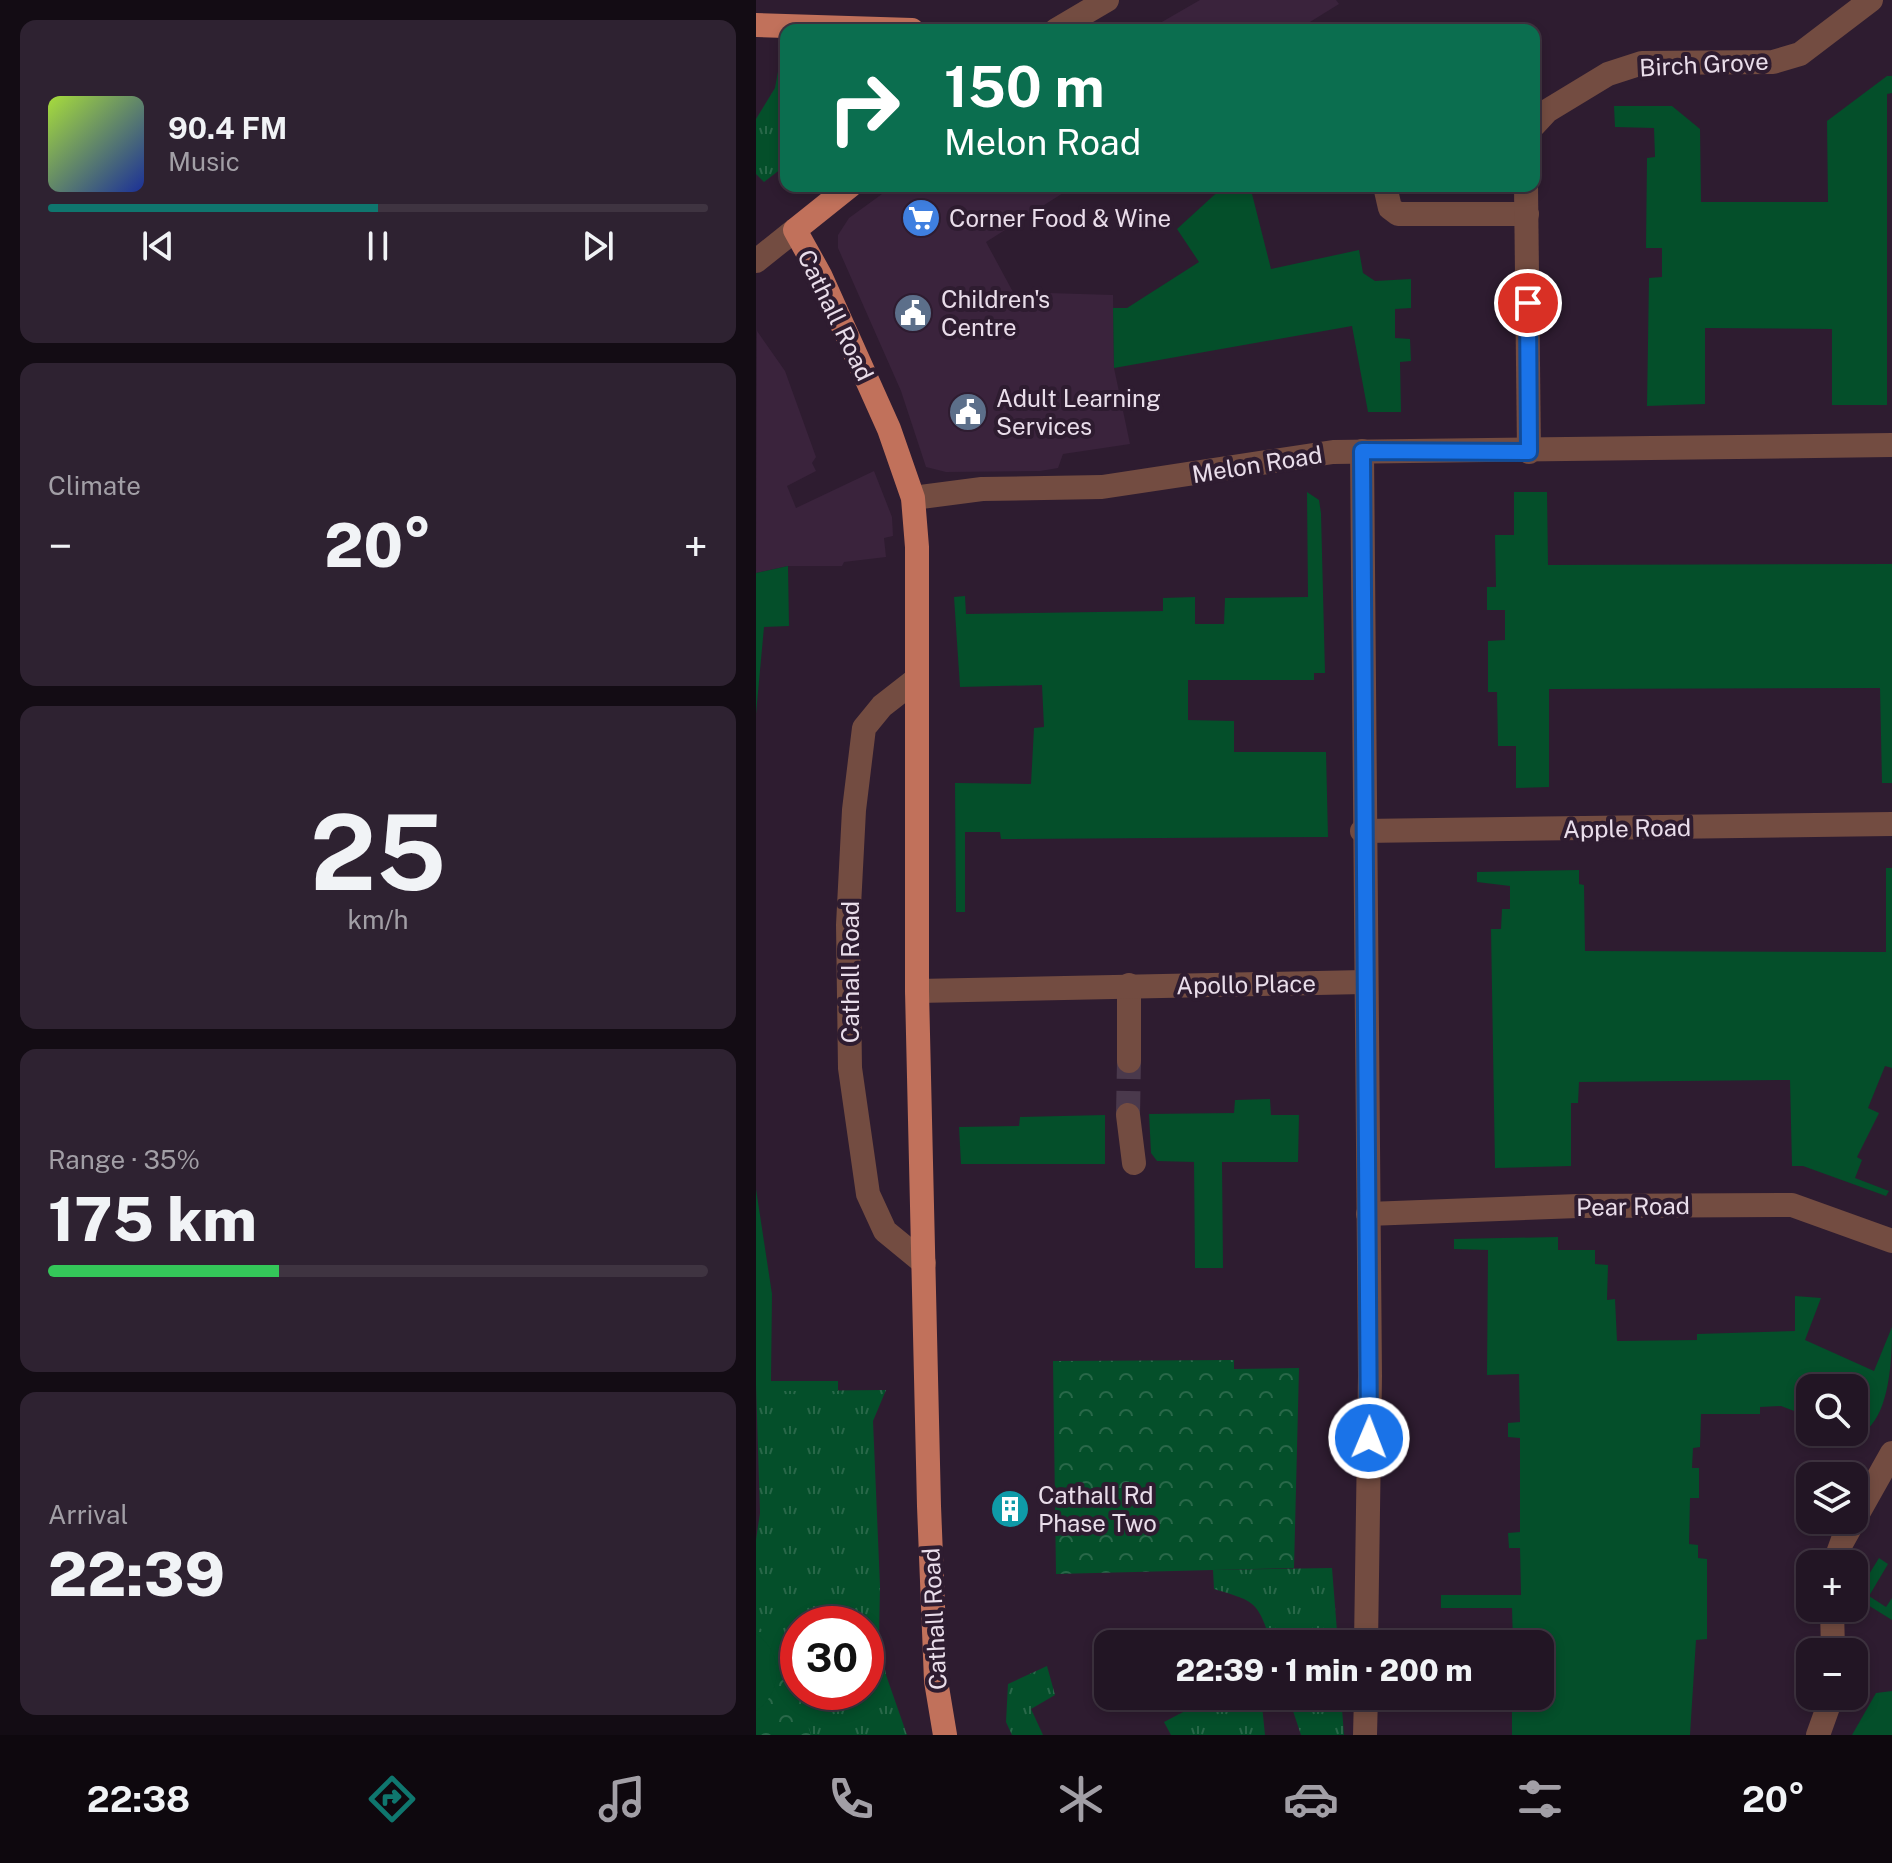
<!DOCTYPE html>
<meta charset="utf-8">
<style>
:root{--surface:#221524;--page:#2e2231;--text:#f1f3f6;--muted:#a29fa6;--line:#3f3441;--accent:#0f766e}
body{margin:0;font-family:"Public Sans",sans-serif;background:var(--page);color:var(--text);height:100vh;display:flex;flex-direction:column;font-size:30px;white-space:nowrap}
*{box-sizing:border-box;margin:0}
p{font-size:26px;color:var(--muted)}
.icon{flex:none;width:44px;height:44px;fill:none;stroke:currentColor;stroke-width:2;stroke-linecap:round;stroke-linejoin:round}
.map{position:relative;flex:1;overflow:hidden}
.drawer{display:flex;flex-direction:column;gap:20px;padding:20px;background:#130c14;width:756px}
.drawer>*{flex:none}
.hud{position:absolute;left:24px;top:24px;width:760px;height:168px;border-radius:16px;box-shadow:0 4px 12px #0003,0 0 0 2px var(--line);background:#0b6e4f;color:#fff;overflow:hidden}
.controls{position:absolute;left:1040px;top:1374px;display:grid;gap:16px}
.controls a{display:grid;place-items:center;width:72px;height:72px;border-radius:16px;background:var(--surface);box-shadow:0 4px 12px #0003,0 0 0 2px var(--line);font-size:40px}
.speed{position:absolute;left:24px;top:1606px;display:flex;gap:16px;font-size:40px;font-weight:700;text-align:center}
.speed>*{display:grid;place-content:center;width:104px;height:104px;border-radius:50%;background:var(--surface);box-shadow:0 4px 12px #0003,0 0 0 2px var(--line);line-height:1}
.speed .limit{border:12px solid #d22;background:#fff;color:#111}
.pin{position:absolute;display:grid;place-items:center;width:68px;height:68px;color:#fff;margin:-34px;border:4px solid #fff;border-radius:50%;box-shadow:0 2px 8px #0007}
.me{position:absolute;width:88px;margin:-44px;rotate:1deg;stroke-linejoin:round;filter:drop-shadow(0 0 6px #0008)}
.turn{display:flex;align-items:center;gap:28px;height:168px;padding:0 32px;font-size:36px}
.turn .icon{width:104px;height:104px;stroke-width:2.5}
.turn b{display:block;font-size:56px;line-height:68px}
.big{font-size:60px;font-weight:800;line-height:1.1}
.drawer .widget{flex:1;display:flex;flex-direction:column;justify-content:center;gap:12px;min-width:0;padding:0 28px;border-radius:16px;background:var(--page)}
.drawer .dial{align-items:center;gap:0}
.dial b{font-size:104px;line-height:1}
.song{display:flex;align-items:center;gap:24px}
.cover{width:96px;height:96px;border-radius:12px;background:linear-gradient(135deg,hsl(80 70% 55%),hsl(230 70% 35%))}
.played{height:8px;border-radius:4px;background:linear-gradient(90deg,var(--accent) 50%,var(--line) 50%)}
.keys{display:flex;justify-content:space-around;direction:ltr}
.heat{display:flex;justify-content:space-between;align-items:center;font-size:44px;direction:ltr}
.charge{height:12px;border-radius:6px;background:linear-gradient(90deg,#34c759 35%,var(--line) 0)}
.trip{position:absolute;left:338px;top:1630px;width:460px;height:80px;border-radius:16px;background:var(--surface);box-shadow:0 4px 12px #0003,0 0 0 2px var(--line);font-weight:800;line-height:80px;text-align:center}
.menu{display:flex;height:128px;justify-content:space-around;align-items:center;background:#0e080e;color:var(--muted)}
.menu .icon{width:56px;height:56px}
.menu .active{color:var(--accent)}
.menu b{font-size:36px;color:var(--text)}
main{display:flex;flex:1;min-height:0}
.map>svg:first-child{display:block}
</style>
<main>
<section class="drawer">
<div class="widget">
<div class="song"><i class="cover"></i><div><b>90.4 FM</b><p>Music</p></div></div>
<div class="played"></div>
<div class="keys"><svg class="icon" aria-label="previous" viewBox="0 0 24 24"><path d="M18 5L8 12l10 7zM5 5v14"/></svg><svg class="icon" aria-label="pause" viewBox="0 0 24 24"><path d="M8 5v14M16 5v14"/></svg><svg class="icon" aria-label="next" viewBox="0 0 24 24"><path d="M6 5l10 7-10 7zM19 5v14"/></svg></div>
</div>
<div class="widget"><p>Climate</p>
<div class="heat"><a>−</a><b class="big">20°</b><a>+</a></div>
</div>
<div class="widget dial"><b>25</b><p>km/h</p></div>
<div class="widget"><p>Range · 35%</p><b class="big">175 km</b><div class="charge"></div></div>
<div class="widget"><p>Arrival</p><b class="big">22:39</b></div>
</section>
<div class="map">
<svg width="1136" height="1735" viewBox="0 0 1136 1735">
<defs>
<pattern id="grass-tufts" width="24" height="20" patternUnits="userSpaceOnUse" patternTransform="scale(2)"><rect width="24" height="20" fill="#044f2a"/><path d="M3 7l-1-3M5 7V3M7 7l1-3M15 17l-1-3M17 17v-4M19 17l1-3" fill="none" stroke="#296849"/></pattern>
<pattern id="park-crowns" width="20" height="18" patternUnits="userSpaceOnUse" patternTransform="scale(2)"><rect width="20" height="18" fill="#044f2a"/><path d="M2 6a3 3 0 1 1 6 0M12 15a3 3 0 1 1 6 0" fill="none" stroke="#296849"/></pattern>
</defs>
<rect width="100%" height="100%" fill="#2e1c30"/>
<g fill="#3a233c">
<path d="M444,0H580L583,4L541,30H392Z"/>
<path d="M137,186H318L230,242L257,292L357,295L358,368L374,444L307,454L302,468L284,471L190,472L170,467L145,391L82,248V235L93,218Z"/>
<path d="M1,331L29,371L60,457L56,463L60,471L31,486L40,508L118,471L136,517L137,536L128,538L130,557L88,562L86,566H32L0,573Z"/>
</g>
<g fill="url(#grass-tufts)" fill-rule="evenodd">
<path d="M23,66H30V165L8,182L0,174V119L19,88Z"/>
<path d="M0,1384H10L11,1391L130,1390L117,1421L124,1586L123,1635L130,1675L151,1735H0V1540L4,1513ZM42,1624H110V1692H42Z"/>
<path d="M576,1568L582,1644H516C501,1601 501,1602 458,1589L457,1570Z"/>
<path d="M291,1666L299,1695L275,1709L287,1735H256L250,1722L252,1684Z"/>
<path d="M458,1696H505L509,1735H415L408,1722Z"/>
<path d="M532,1696H585L588,1735H545Z"/>
</g>
<g fill="url(#park-crowns)">
<path d="M478,1360V1369L543,1368L538,1568L300,1574L297,1361Z"/>
<path d="M0,1625C34,1650 42,1696 55,1735H0Z"/>
</g>
<g fill="#044f2a">
<path d="M1131,76H1136V93L1131,94V405H1076V329L949,328V404L891,406L893,278L906,277V248H890L891,158L899,157L898,128L859,127L858,106H916L944,129L945,202H1072L1071,121Z"/>
<path d="M468,186H494L515,269L603,250L607,273L619,281L655,279V308L639,309V338L654,339L655,361L644,362L645,412H612L596,326L358,368L357,308H371L443,262L421,229Z"/>
<path d="M551,492L563,500L565,513L569,673H558V680H432V720L478,721V752H570L572,837L245,839L244,832H209V912H200L199,783L275,784L278,728L288,727L286,685L204,687L198,597L209,596L210,614L407,611V598L439,597V624H468L469,598L552,597Z"/>
<path d="M758,492H791L792,565L1136,564V783H1126L1124,688L793,689V787L760,788V746H742L741,692H732V641L749,640V610H731V587H740L739,535H758Z"/>
<path d="M32,566L33,626L8,627L0,714V573Z"/>
<path d="M1130,868H1136V1068L1129,1066L1112,1108L1123,1113L1101,1157L1106,1160L1099,1178L1133,1191L1130,1196L1047,1166H1036L1034,1080L823,1082L822,1103H815V1166L739,1168L735,929H745L746,909H754V886L721,882V872L823,870V884L828,885L829,951L1130,952Z"/>
<path d="M514,1099L515,1115H543L542,1162H466L467,1268H439L438,1162L401,1161L395,1153L393,1114L478,1113L479,1100Z"/>
<path d="M349,1115V1164H205L203,1127L263,1126L264,1117Z"/>
<path d="M0,1189L16,1294L15,1381H82V1391H10V1384H0Z"/>
<path d="M802,1237V1250H839V1264L852,1265L851,1300L859,1299L861,1341L941,1340V1334L1039,1331V1296L1065,1298L1049,1340L1118,1371L1136,1327C1136,1356 1135,1417 1105,1434L1094,1432H1098V1388H1054V1417L1025,1406L1004,1407V1414H945L944,1447L937,1448L936,1468H943V1498H934L933,1544L942,1545V1558L951,1559V1639L940,1640L934,1735H756V1696H784V1644H757L756,1608H685V1595H765L764,1548H753L752,1533L764,1532V1438L752,1437V1423L764,1422L763,1374L731,1375L732,1250L698,1249V1239Z"/>
<path d="M1123,1558L1132,1564L1113,1596L1130,1607L1136,1598V1620L1099,1597Z"/>
<path d="M0,1634C28,1652 27,1693 0,1711Z"/>
<path d="M1136,1691V1735H1096L1120,1693Z"/>
</g>
<g fill="none" stroke-linecap="round" stroke-linejoin="round">
<path stroke="#4a394c" stroke-width="24" stroke-dasharray="24 12" stroke-linecap="butt" d="M372,1115L373,1061"/>
<g stroke="#734c41" stroke-width="24">
<path d="M300,30L351,0"/>
<path d="M778,125L791,111L852,74L886,63L1017,62L1044,54L1115,0"/>
<path d="M629,186L634,208L642,214H771"/>
<path d="M770,186L773,452"/>
<path d="M0,261L39,230"/>
<path d="M606,451L614,1376L610,1644"/>
<path d="M157,498L226,489L346,487L577,452L1136,445"/>
<path d="M158,681L126,706L108,728L98,810L92,925L94,1068L112,1194L129,1231L168,1263"/>
<path d="M606,831L1136,824"/>
<path d="M373,985V1061"/>
<path d="M161,991L608,982"/>
<path d="M372,1115L378,1163"/>
<path d="M612,1214L822,1206L1036,1205L1136,1241"/>
<path d="M1078,1564L1086,1542L1136,1453"/>
<path d="M1076,1608L1077,1652"/>
<path d="M609,1735L610,1696"/>
<path d="M1062,1735L1076,1696"/>
</g>
<g stroke="#c1715b" stroke-width="24">
<path d="M0,25L156,30"/>
<path d="M94,186L39,230L64,275L133,429L157,498L161,547V991L173,1506L180,1681L189,1735"/>
</g>
</g>
<g fill="none" stroke-linecap="round" stroke-linejoin="round">
<defs>
<path id="route" d="M613,1438L606,451L773,452L772,303"/>
</defs>
<use href="#route" stroke="#114b97" stroke-width="20"/>
<use href="#route" stroke="#1a73e8" stroke-width="14"/>
</g>
<defs>
<symbol id="supermarket-disc" viewBox="-11 -11 22 22"><circle r="9.5" fill="#3f7fe0" stroke="#2e1c30"/><path d="M-6-5.5h2.5l.6 2H6L4.5 2H-2.5L-4.4-4H-6ZM-1.5 3.2a1.3 1.3 0 1 0 .1 0ZM3 3.2a1.3 1.3 0 1 0 .1 0Z" fill="#fff"/></symbol>
<symbol id="civic-disc" viewBox="-11 -11 22 22"><circle r="9.5" fill="#5c6f8a" stroke="#2e1c30"/><path d="M-.6-6.5H3V-4.5H.6V-3L4-1V1h2V6H-6V1h2V-1L-.6-3ZM-1.2 2.5V6h2.4V2.5Z" fill="#fff"/></symbol>
<symbol id="building-disc" viewBox="-11 -11 22 22"><circle r="9.5" fill="#0f9aa8" stroke="#2e1c30"/><path d="M-4-6H4V6H1V3H-1V6H-4ZM-2.5-4.3h1.7v1.8h-1.7ZM.8-4.3h1.7v1.8H.8ZM-2.5-1h1.7V.8h-1.7ZM.8-1h1.7V.8H.8Z" fill="#fff"/></symbol>
</defs>
<g fill-rule="evenodd">
<use href="#supermarket-disc" x="143" y="196" width="44" height="44"/>
<use href="#civic-disc" x="135" y="291" width="44" height="44"/>
<use href="#civic-disc" x="190" y="390" width="44" height="44"/>
<use href="#building-disc" x="232" y="1487" width="44" height="44"/>
</g>
<g text-anchor="middle" dominant-baseline="central" stroke-width="8" stroke-linejoin="round" paint-order="stroke">
<g font-size="24" fill="#e9ddea" stroke="#2e1c30">
<text transform="translate(948 64) rotate(-3)">Birch Grove</text>
<text transform="translate(80 315) rotate(64)">Cathall Road</text>
<text transform="translate(501 464) rotate(-9)">Melon Road</text>
<text transform="translate(871 828) rotate(-1)">Apple Road</text>
<text transform="translate(94 972) rotate(-90)">Cathall Road</text>
<text transform="translate(490 984) rotate(-1)">Apollo Place</text>
<text transform="translate(877 1206) rotate(-1)">Pear Road</text>
<text transform="translate(178 1619) rotate(-93)">Cathall Road</text>
</g>
<g font-size="24" fill="#e9ddea" stroke="#2e1c30" text-anchor="start">
<text x="193" y="218">Corner Food &amp; Wine</text>
<text x="185" y="299">Children's<tspan x="185" dy="28">Centre</tspan></text>
<text x="240" y="398">Adult Learning<tspan x="240" dy="28">Services</tspan></text>
<text x="282" y="1495">Cathall Rd<tspan x="282" dy="28">Phase Two</tspan></text>
</g>
</g>
</svg>
<div class="controls">
<a><svg class="icon" aria-label="search" viewBox="0 0 24 24"><circle cx="10" cy="10" r="6"/><path d="M15 15l6 6"/></svg></a>
<a><svg class="icon" aria-label="layers" viewBox="0 0 24 24"><path d="M12 4l9 5-9 5-9-5zM3 14l9 5 9-5"/></svg></a>
<a>+</a>
<a>−</a>
</div>
<div class="speed"><div class="limit">30</div></div>
<div class="pin" style="left:772px;top:303px;background:#d93025"><svg class="icon" aria-label="arrive" viewBox="0 0 24 24"><path d="M6 21V4h12l-3 4 3 4H6"/></svg></div>
<svg class="me" style="left:613px;top:1438px" viewBox="-20 -20 40 40"><circle r="17" fill="#1a73e8" stroke="#fff" stroke-width="3"/><path d="M0-11L8 9 0 5-8 9z" fill="#fff"/></svg>
<div class="trip">22:39 · 1 min · 200 m</div>
<div class="hud">
<div class="turn"><svg class="icon" aria-label="right" viewBox="0 0 24 24"><path d="M7 20v-9h11M14 6l5 5-5 5"/></svg><div><b>150 m</b>Melon Road</div></div>
</div>
</div>
</main>
<nav class="menu">
<b>22:38</b>
<svg class="icon active" aria-label="directions" viewBox="0 0 24 24"><path d="M12 3l9 9-9 9-9-9zM9 14v-3h6M13 9l2 2-2 2"/></svg>
<svg class="icon" aria-label="music" viewBox="0 0 24 24"><path d="M9 18V5l10-2v13"/><circle cx="6" cy="18" r="3"/><circle cx="16" cy="16" r="3"/></svg>
<svg class="icon" aria-label="phone" viewBox="0 0 24 24"><path d="M5 4h4l2 5-3 2q2 4 5 5l2-3 5 2v4C11 20 4 13 5 4z"/></svg>
<svg class="icon" aria-label="climate" viewBox="0 0 24 24"><path d="M12 3v18M4 7l16 10M4 17L20 7"/></svg>
<svg class="icon" aria-label="car" viewBox="0 0 24 24"><path d="M5 17H2v-5l4-1 3-4h7l3 4 3 1v5h-3M9 17h6M6 11h13"/><circle cx="7" cy="17" r="2"/><circle cx="17" cy="17" r="2"/></svg>
<svg class="icon" aria-label="filters" viewBox="0 0 24 24"><path d="M4 7h16M4 17h16"/><circle cx="9" cy="7" r="2"/><circle cx="15" cy="17" r="2"/></svg>
<b>20°</b>
</nav>
